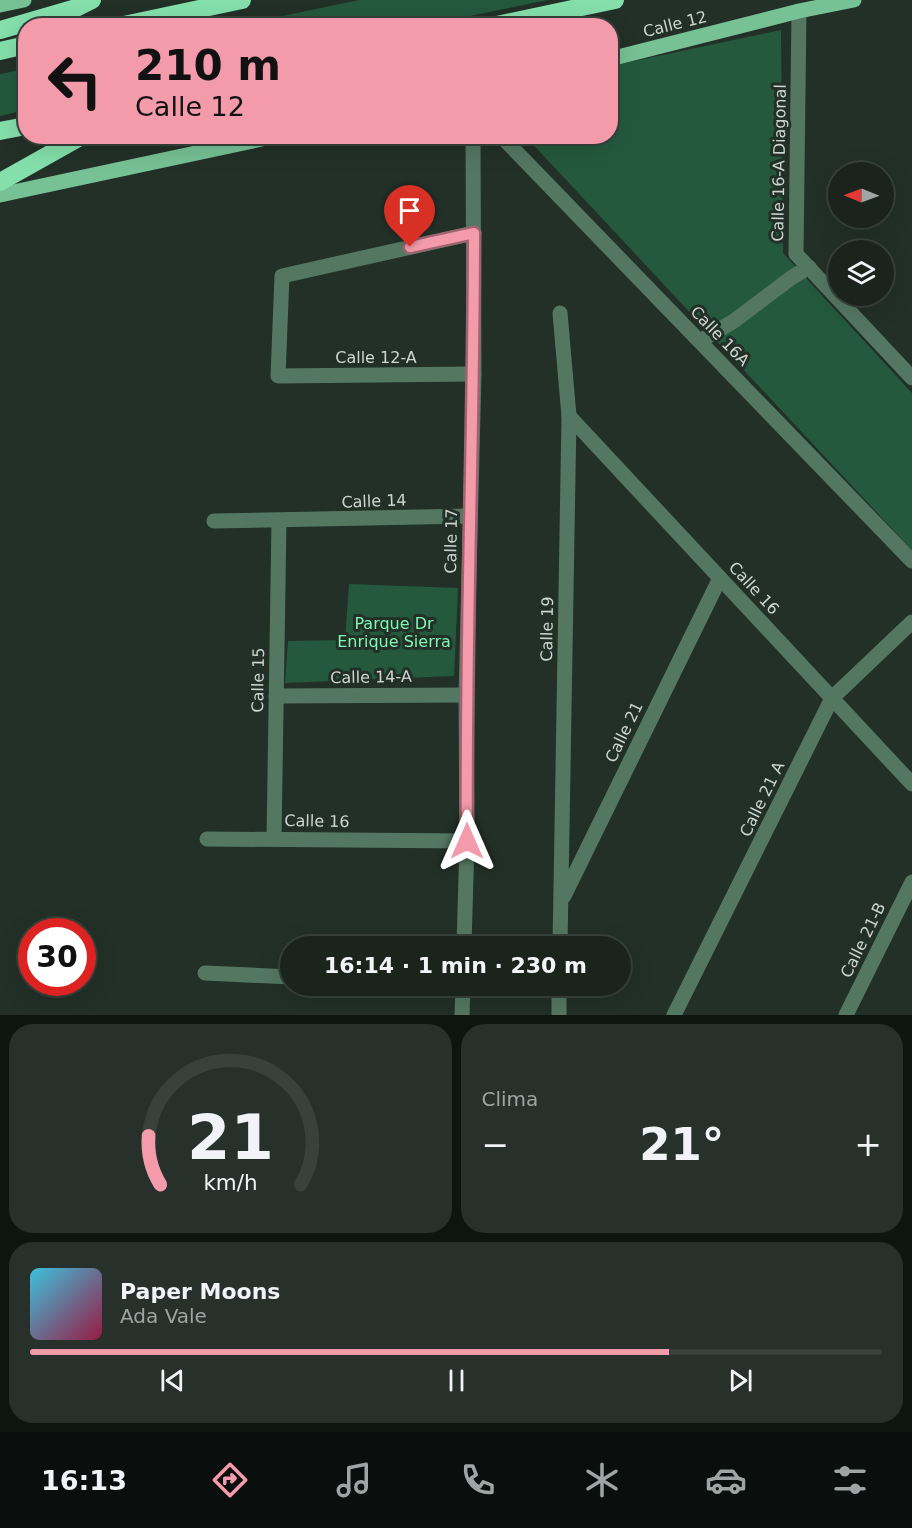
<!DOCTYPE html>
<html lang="es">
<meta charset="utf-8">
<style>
:root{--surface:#1a241d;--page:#27302a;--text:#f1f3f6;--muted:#9fa4a4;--line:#38413b;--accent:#f39aab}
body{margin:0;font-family:"DejaVu Sans",sans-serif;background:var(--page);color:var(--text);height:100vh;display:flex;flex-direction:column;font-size:22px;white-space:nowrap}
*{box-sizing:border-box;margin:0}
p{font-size:20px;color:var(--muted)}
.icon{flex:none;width:33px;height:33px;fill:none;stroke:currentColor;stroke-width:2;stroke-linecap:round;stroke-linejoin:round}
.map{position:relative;height:1015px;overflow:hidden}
.sheet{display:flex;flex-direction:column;gap:9px;padding:9px;background:#0e1410;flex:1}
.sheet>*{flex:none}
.banner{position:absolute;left:18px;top:18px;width:600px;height:126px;border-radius:24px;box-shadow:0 6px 24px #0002,0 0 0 2px var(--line);background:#f39aab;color:#111;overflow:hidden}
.needle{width:39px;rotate:271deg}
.tools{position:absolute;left:828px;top:162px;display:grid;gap:12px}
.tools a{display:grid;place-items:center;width:66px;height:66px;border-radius:50%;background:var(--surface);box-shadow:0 6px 24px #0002,0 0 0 2px var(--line);font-size:30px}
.speed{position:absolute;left:18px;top:918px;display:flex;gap:12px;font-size:30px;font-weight:700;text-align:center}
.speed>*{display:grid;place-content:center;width:78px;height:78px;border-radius:50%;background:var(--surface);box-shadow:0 6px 24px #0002,0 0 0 2px var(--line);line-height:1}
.speed .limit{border:9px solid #d22;background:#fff;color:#111}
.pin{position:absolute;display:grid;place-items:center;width:51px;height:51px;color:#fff;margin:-62px -26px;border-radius:50% 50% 50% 0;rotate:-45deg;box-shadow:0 0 6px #0007}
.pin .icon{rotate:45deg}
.me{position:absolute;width:66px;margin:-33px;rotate:0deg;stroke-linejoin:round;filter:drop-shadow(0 0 4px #0008)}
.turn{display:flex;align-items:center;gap:21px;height:126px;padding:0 18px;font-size:27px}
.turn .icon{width:78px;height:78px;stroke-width:2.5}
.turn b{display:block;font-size:42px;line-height:51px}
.big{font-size:45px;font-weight:800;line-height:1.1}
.sheet .tile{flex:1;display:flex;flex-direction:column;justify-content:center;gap:9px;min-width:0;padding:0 21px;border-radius:24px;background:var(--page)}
.sheet .dial{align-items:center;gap:0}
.dial svg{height:156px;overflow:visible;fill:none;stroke:var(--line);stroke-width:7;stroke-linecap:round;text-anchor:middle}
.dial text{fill:var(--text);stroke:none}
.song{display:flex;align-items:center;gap:18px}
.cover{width:72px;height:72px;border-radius:9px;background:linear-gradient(135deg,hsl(190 70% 55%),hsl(340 70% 35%))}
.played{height:6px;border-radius:3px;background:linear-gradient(90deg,var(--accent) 75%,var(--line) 75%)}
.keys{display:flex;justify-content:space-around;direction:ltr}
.heat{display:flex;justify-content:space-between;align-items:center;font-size:33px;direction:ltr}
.sheet .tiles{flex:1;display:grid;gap:9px;grid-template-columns:1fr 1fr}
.tile:last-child{grid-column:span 2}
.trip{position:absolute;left:280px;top:936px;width:351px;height:60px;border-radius:30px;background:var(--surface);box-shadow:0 6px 24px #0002,0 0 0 2px var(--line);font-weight:800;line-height:60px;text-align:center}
.tab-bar{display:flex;height:96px;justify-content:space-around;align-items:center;background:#0a0e0c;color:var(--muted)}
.tab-bar .icon{width:42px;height:42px}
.tab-bar .on{color:var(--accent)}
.tab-bar b{font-size:27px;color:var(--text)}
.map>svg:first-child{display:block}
</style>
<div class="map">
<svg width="912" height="1015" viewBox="0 0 912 1015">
<rect width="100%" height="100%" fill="#223027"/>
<g fill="#24593d">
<path d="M359,0H548L427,25H239Z"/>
<path d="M781,30L783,253L912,393V550L526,137L610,136L611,66Z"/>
<path d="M25,69V110L0,116V74Z"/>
<path d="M349,584L458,588L454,676L285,683L288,641L345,640Z"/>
</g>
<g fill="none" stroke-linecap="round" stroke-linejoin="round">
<g stroke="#547762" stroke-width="15">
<path d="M799,11L796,254L912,378"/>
<path d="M501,136L912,561"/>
<path d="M700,341L734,321L791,278L809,267"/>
<path d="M474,374L278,376L282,276L474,233"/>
<path d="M569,416L912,784"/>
<path d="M214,521L470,516"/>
<path d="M276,696L466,695"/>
<path d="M207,839L467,841"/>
<path d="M274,839L279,521"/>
<path d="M564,896L720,578"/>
<path d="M464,946L467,841L466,695L474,374L473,136"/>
<path d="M560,946L569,416L560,313"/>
<path d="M205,973L291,977"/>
<path d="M462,1015L463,986"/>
<path d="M559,1015V986"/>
<path d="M674,1015L832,698L912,622"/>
<path d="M846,1015L912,882"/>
</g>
<g stroke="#77c196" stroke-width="15">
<path d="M0,5L24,0"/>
<path d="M610,59L799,11L854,0"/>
<path d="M0,195L276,136"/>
</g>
<g stroke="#84dfab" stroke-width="18">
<path d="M119,26L242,0"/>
<path d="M492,26L615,0"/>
<path d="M0,30L76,8L92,0"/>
<path d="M0,51L26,45"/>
<path d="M0,131L26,126"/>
<path d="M0,182L82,136"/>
</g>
</g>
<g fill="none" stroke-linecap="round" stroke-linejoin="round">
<defs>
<path id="route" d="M410,247L474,233C474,436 465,638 467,841"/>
</defs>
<use href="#route" stroke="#9e646f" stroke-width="15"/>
<use href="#route" stroke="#f39aab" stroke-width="10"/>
</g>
<g text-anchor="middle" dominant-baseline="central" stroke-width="6" stroke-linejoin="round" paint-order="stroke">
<g font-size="16" fill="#ced6d1" stroke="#223027">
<text transform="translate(675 24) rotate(-14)">Calle 12</text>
<text transform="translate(779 163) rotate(-89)">Calle 16-A Diagonal</text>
<text transform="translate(720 336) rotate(46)">Calle 16A</text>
<text x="376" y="357">Calle 12-A</text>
<text transform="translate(374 501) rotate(-2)">Calle 14</text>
<text transform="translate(451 541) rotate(-89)">Calle 17</text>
<text transform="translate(754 588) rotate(47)">Calle 16</text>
<text transform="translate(547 629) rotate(-89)">Calle 19</text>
<text transform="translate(371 677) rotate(-1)">Calle 14-A</text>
<text transform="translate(258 680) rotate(-89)">Calle 15</text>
<text transform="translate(624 732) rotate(-64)">Calle 21</text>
<text transform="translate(762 799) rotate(-64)">Calle 21 A</text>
<text transform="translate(317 821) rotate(1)">Calle 16</text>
<text transform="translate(863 940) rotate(-64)">Calle 21-B</text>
</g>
<g font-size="16" fill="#7ef8b5" stroke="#223027">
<text x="394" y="623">Parque Dr<tspan x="394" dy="18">Enrique Sierra</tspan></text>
</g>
</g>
</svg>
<div class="tools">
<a><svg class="needle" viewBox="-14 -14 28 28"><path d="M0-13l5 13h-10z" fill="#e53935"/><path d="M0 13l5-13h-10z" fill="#9fa4a4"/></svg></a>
<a><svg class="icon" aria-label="layers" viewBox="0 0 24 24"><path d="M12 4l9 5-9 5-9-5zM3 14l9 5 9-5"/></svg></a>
</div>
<div class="speed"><div class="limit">30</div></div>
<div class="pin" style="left:410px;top:247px;background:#d93025"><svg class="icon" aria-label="arrive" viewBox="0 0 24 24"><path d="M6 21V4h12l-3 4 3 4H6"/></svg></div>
<svg class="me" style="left:467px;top:841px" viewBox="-20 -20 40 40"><path d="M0-17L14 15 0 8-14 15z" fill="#f39aab" stroke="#fff" stroke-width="4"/></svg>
<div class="trip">16:14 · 1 min · 230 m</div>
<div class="banner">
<div class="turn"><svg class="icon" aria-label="left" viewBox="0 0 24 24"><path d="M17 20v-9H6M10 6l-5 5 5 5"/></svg><div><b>210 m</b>Calle 12</div></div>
</div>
</div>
<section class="sheet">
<div class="tiles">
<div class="tile dial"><svg viewBox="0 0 100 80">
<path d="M14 69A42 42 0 1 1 86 69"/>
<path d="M14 69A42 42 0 0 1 8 44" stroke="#f39aab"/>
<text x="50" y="56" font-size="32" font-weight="700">21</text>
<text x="50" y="72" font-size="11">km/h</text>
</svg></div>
<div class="tile"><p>Clima</p>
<div class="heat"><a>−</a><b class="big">21°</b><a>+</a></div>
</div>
<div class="tile">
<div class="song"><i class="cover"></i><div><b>Paper Moons</b><p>Ada Vale</p></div></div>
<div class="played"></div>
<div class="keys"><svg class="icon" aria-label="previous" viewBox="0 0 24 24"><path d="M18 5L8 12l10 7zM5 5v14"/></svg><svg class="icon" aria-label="pause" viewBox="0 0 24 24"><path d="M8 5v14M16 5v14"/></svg><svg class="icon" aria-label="next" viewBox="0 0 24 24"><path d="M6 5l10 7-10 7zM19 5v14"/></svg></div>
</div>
</div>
</section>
<nav class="tab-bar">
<b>16:13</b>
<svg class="icon on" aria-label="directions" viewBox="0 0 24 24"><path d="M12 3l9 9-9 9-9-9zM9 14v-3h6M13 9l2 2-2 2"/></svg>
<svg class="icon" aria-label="music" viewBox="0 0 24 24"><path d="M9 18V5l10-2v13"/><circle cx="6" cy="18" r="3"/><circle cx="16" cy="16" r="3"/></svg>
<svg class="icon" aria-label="phone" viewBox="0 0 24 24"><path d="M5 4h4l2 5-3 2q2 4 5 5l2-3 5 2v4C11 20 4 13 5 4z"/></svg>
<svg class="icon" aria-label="climate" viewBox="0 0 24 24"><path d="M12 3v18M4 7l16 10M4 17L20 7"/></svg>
<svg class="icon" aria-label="car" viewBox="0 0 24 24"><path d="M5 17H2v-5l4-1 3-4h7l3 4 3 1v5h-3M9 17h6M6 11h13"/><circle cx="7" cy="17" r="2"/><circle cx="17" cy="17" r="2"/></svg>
<svg class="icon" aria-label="filters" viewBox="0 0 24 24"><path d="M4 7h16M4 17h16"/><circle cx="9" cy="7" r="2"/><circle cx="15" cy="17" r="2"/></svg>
</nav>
